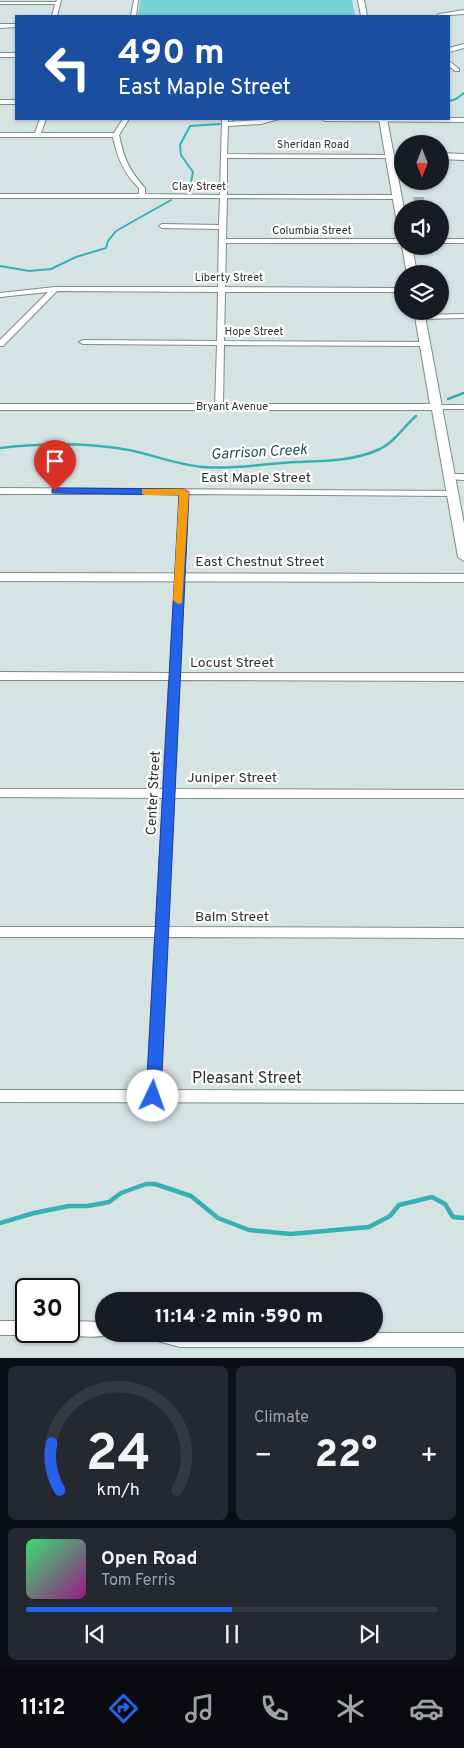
<!DOCTYPE html>
<meta charset="utf-8">
<style>
:root{--surface:#171b24;--page:#242831;--text:#f1f3f6;--muted:#9ea1a6;--line:#363941;--accent:#2563eb}
body{margin:0;font-family:Overpass,sans-serif;background:var(--page);color:var(--text);height:100vh;display:flex;flex-direction:column;font-size:19px;white-space:nowrap}
*{box-sizing:border-box;margin:0}
p{font-size:16px;color:var(--muted)}
.icon{flex:none;width:28px;height:28px;fill:none;stroke:currentColor;stroke-width:2;stroke-linecap:round;stroke-linejoin:round}
.map{position:relative;height:1358px;overflow:hidden}
.details{display:flex;flex-direction:column;gap:8px;padding:8px;background:#0d0f14;flex:1}
.details>*{flex:none}
.top-card{position:absolute;left:15px;top:15px;width:435px;height:105px;border-radius:0px;box-shadow:0 1px 4px #0004;background:#1a4fa0;color:#fff;overflow:hidden}
.needle{width:32px;rotate:180deg}
.fabs{position:absolute;left:394px;top:135px;display:grid;gap:10px}
.fabs a{display:grid;place-items:center;width:55px;height:55px;border-radius:50%;background:var(--surface);box-shadow:0 1px 4px #0004;font-size:25px}
.speed{position:absolute;left:15px;top:1278px;display:flex;gap:10px;font-size:25px;font-weight:700;text-align:center}
.speed>*{display:grid;place-content:center;width:65px;height:65px;border-radius:50%;background:var(--surface);box-shadow:0 1px 4px #0004;line-height:1}
.speed .limit{border:2px solid #111;border-radius:8px;background:#fff;color:#111}
.pin{position:absolute;display:grid;place-items:center;width:42px;height:42px;color:#fff;margin:-51px -21px;border-radius:50% 50% 50% 0;rotate:-45deg;box-shadow:0 0 5px #0007}
.pin .icon{rotate:45deg}
.me{position:absolute;width:55px;margin:-28px;rotate:3deg;stroke-linejoin:round;filter:drop-shadow(0 0 4px #0008)}
.turn{display:flex;align-items:center;gap:18px;height:105px;padding:0 20px;font-size:22px}
.turn .icon{width:65px;height:65px;stroke-width:2.5}
.turn b{display:block;font-size:35px;line-height:42px}
.big{font-size:38px;font-weight:800;line-height:1.1}
.details .widget{flex:1;display:flex;flex-direction:column;justify-content:center;gap:8px;min-width:0;padding:0 18px;border-radius:8px;background:var(--page)}
.details .dial{align-items:center;gap:0}
.dial svg{height:130px;overflow:visible;fill:none;stroke:var(--line);stroke-width:7;stroke-linecap:round;text-anchor:middle}
.dial text{fill:var(--text);stroke:none}
.song{display:flex;align-items:center;gap:15px}
.cover{width:60px;height:60px;border-radius:8px;background:linear-gradient(135deg,hsl(140 70% 55%),hsl(310 70% 35%))}
.played{height:5px;border-radius:2px;background:linear-gradient(90deg,var(--accent) 50%,var(--line) 50%)}
.keys{display:flex;justify-content:space-around;direction:ltr}
.heat{display:flex;justify-content:space-between;align-items:center;font-size:28px;direction:ltr}
.details .tiles{flex:1;display:grid;gap:8px;grid-template-columns:1fr 1fr}
.widget:last-child{grid-column:span 2}
.trip{position:absolute;left:95px;top:1292px;width:288px;height:50px;border-radius:25px;background:var(--surface);box-shadow:0 1px 4px #0004;font-weight:800;line-height:50px;text-align:center}
.tabs{display:flex;height:80px;justify-content:space-around;align-items:center;background:#090b0e;color:var(--muted)}
.tabs .icon{width:35px;height:35px}
.tabs .current{color:var(--accent)}
.tabs b{font-size:22px;color:var(--text)}
.map>svg:first-child{display:block}
</style>
<div class="map">
<svg width="464" height="1358" viewBox="0 0 464 1358">
<rect width="100%" height="100%" fill="#d6e3e3"/>
<path fill="#76d2d5" d="M140,0H352L355,16H138Z"/>
<g fill="none" stroke-linecap="round" stroke-linejoin="round">
<g stroke="#35b1b5" stroke-width="2">
<path d="M449,101L456,99L464,93"/>
<path d="M233,121L235,119"/>
<path d="M189,192L193,172L181,155L180,145L190,126L220,124"/>
<path d="M0,266L29,271L51,269L76,257L106,248L108,241L116,231L171,200"/>
</g>
<g stroke="#35b1b5" stroke-width="2.5">
<path d="M448,399L464,393"/>
<path d="M0,448C43,443 86,442 129,450C154,455 178,465 203,467C235,470 266,463 298,462C325,461 354,461 380,449C396,441 403,427 416,416"/>
</g>
<path stroke="#35b1b5" stroke-width="4.5" d="M0,1223L34,1213L69,1206H88L109,1202L121,1193L146,1184H155L191,1196L218,1218L249,1230L291,1234L369,1227L390,1216L399,1205L432,1197L445,1204L453,1217L464,1218"/>
</g>
<path fill="#a7b4b4" d="M413,197H424L426,209H415Z"/>
<g fill="none" stroke-linecap="round" stroke-linejoin="round">
<defs>
<g id="street">
<path d="M57,0H61L57,16H52L55,4H0V2H56Z"/>
<path d="M134,0H138L136,16H131Z"/>
<path d="M464,10V14L436,16L439,14Z"/>
<path d="M0,24H16V27L0,28Z"/>
<path d="M449,61L459,69V71H455L449,66Z"/>
<rect x="0" y="100" width="16" height="4"/>
<path d="M449,118H464V122L325,121L322,119Z"/>
<path d="M40,119H46L41,133H114L123,119H129L119,135C124,159 129,170 145,188V194L220,195L222,119H228V122L279,119L261,124L228,126L227,154L392,155L393,156L390,158H227V195H398L401,197L398,199L227,198L226,239H402V243H226L225,287L402,288V292H225L224,341L425,342L429,344L425,346L224,345L223,407L219,409L215,407L217,345L83,344L79,342L83,340L217,341L218,292L57,291L3,346H0V340L48,292L0,297V293L55,287H218L219,229L162,228L159,226L162,224L219,225L220,198H0V194H139V188C124,174 117,157 113,137H0V133H35Z"/>
<rect x="440" y="239" width="24" height="4"/>
<path d="M464,314V318L420,319L416,317L420,315Z"/>
<rect x="433" y="405" width="31" height="4"/>
<path d="M449,474H464V480L446,479V475Z"/>
<path d="M0,488L455,491L456,493L455,495L452,496L188,494L180,673H464V681L179,680L174,789L464,790V798H174L168,927L464,928V938L167,937L160,1090L464,1091V1103L0,1102V1090H147L155,937H0V927H156L163,798L0,797V789H163L169,680H0V672L170,673L180,494H0Z"/>
<path d="M0,1321H26V1331H32L26,1335H0Z"/>
<path d="M69,1321L104,1322V1334H109C101,1338 69,1338 63,1331H69Z"/>
<path d="M374,1333H464V1347H180L150,1339L148,1334Z"/>
</g>
<g id="secondary">
<path d="M358,0H364L367,16H361Z"/>
<path d="M464,44V48L449,52V48Z"/>
<rect x="0" y="53" width="16" height="4"/>
<path d="M379,119H387L404,209L402,226L397,223Z"/>
<path d="M440,153L464,154V160L440,159Z"/>
<path d="M402,246H412L417,274H407Z"/>
<path d="M414,311H424L464,524V561L458,557L432,410H0V404H430Z"/>
<path d="M0,573L464,574V582L0,581Z"/>
</g>
</defs>
<use href="#street" stroke="#7f8b8b" stroke-width="2"/>
<use href="#secondary" stroke="#7f8b8b" stroke-width="2"/>
<use href="#street" fill="#fff" fill-rule="evenodd"/>
<use href="#secondary" fill="#fff" fill-rule="evenodd"/>
</g>
<path fill="#2563eb" stroke="#184099" d="M55,488L184,489L189,492L161,1096L158,1101L153,1103L148,1101L146,1096L179,495L52,493V489Z"/>
<path fill="#f59e0b" d="M142,489H184L189,492L182,603L178,604L173,600L179,495H145L142,494Z"/>
<g text-anchor="middle" dominant-baseline="central" stroke-width="4.5" stroke-linejoin="round" paint-order="stroke">
<g font-size="11" fill="#2c3131" stroke="#fff">
<text x="313" y="145">Sheridan Road</text>
<text x="199" y="187">Clay Street</text>
<text x="312" y="231">Columbia Street</text>
<text x="229" y="278">Liberty Street</text>
<text x="254" y="332">Hope Street</text>
<text x="232" y="407">Bryant Avenue</text>
</g>
<g font-size="14" fill="#2c3131" stroke="#fff">
<text x="256" y="478">East Maple Street</text>
<text x="260" y="562">East Chestnut Street</text>
<text x="232" y="663">Locust Street</text>
<text x="232" y="778">Juniper Street</text>
<text transform="translate(154 793) rotate(-87)">Center Street</text>
<text x="232" y="917">Balm Street</text>
</g>
<g font-size="15" font-style="italic" fill="#1d5052" stroke="#fff">
<text transform="translate(259 453) rotate(-3)">Garrison Creek</text>
</g>
<g font-size="16" fill="#2c3131" stroke="#fff">
<text x="247" y="1079">Pleasant Street</text>
</g>
</g>
</svg>
<div class="fabs">
<a><svg class="needle" viewBox="-14 -14 28 28"><path d="M0-13l5 13h-10z" fill="#e53935"/><path d="M0 13l5-13h-10z" fill="#9ea1a6"/></svg></a>
<a><svg class="icon" aria-label="sound" viewBox="0 0 24 24"><path d="M4 9h4l5-4v14l-5-4H4zM17 9q2 3 0 6"/></svg></a>
<a><svg class="icon" aria-label="layers" viewBox="0 0 24 24"><path d="M12 4l9 5-9 5-9-5zM3 14l9 5 9-5"/></svg></a>
</div>
<div class="speed"><div class="limit">30</div></div>
<div class="pin" style="left:55px;top:491px;background:#d93025"><svg class="icon" aria-label="arrive" viewBox="0 0 24 24"><path d="M6 21V4h12l-3 4 3 4H6"/></svg></div>
<svg class="me" style="left:153px;top:1096px" viewBox="-20 -20 40 40"><circle r="19" fill="#fff"/><path d="M0-13L10 11 0 6-10 11z" fill="#2563eb"/></svg>
<div class="trip">11:14 · 2 min · 590 m</div>
<div class="top-card">
<div class="turn"><svg class="icon" aria-label="left" viewBox="0 0 24 24"><path d="M17 20v-9H6M10 6l-5 5 5 5"/></svg><div><b>490 m</b>East Maple Street</div></div>
</div>
</div>
<section class="details">
<div class="tiles">
<div class="widget dial"><svg viewBox="0 0 100 80">
<path d="M14 69A42 42 0 1 1 86 69"/>
<path d="M14 69A42 42 0 0 1 9 40" stroke="#2563eb"/>
<text x="50" y="56" font-size="32" font-weight="700">24</text>
<text x="50" y="72" font-size="11">km/h</text>
</svg></div>
<div class="widget"><p>Climate</p>
<div class="heat"><a>−</a><b class="big">22°</b><a>+</a></div>
</div>
<div class="widget">
<div class="song"><i class="cover"></i><div><b>Open Road</b><p>Tom Ferris</p></div></div>
<div class="played"></div>
<div class="keys"><svg class="icon" aria-label="previous" viewBox="0 0 24 24"><path d="M18 5L8 12l10 7zM5 5v14"/></svg><svg class="icon" aria-label="pause" viewBox="0 0 24 24"><path d="M8 5v14M16 5v14"/></svg><svg class="icon" aria-label="next" viewBox="0 0 24 24"><path d="M6 5l10 7-10 7zM19 5v14"/></svg></div>
</div>
</div>
</section>
<nav class="tabs">
<b>11:12</b>
<svg class="icon current" aria-label="directions" viewBox="0 0 24 24"><path d="M12 3l9 9-9 9-9-9zM9 14v-3h6M13 9l2 2-2 2"/></svg>
<svg class="icon" aria-label="music" viewBox="0 0 24 24"><path d="M9 18V5l10-2v13"/><circle cx="6" cy="18" r="3"/><circle cx="16" cy="16" r="3"/></svg>
<svg class="icon" aria-label="phone" viewBox="0 0 24 24"><path d="M5 4h4l2 5-3 2q2 4 5 5l2-3 5 2v4C11 20 4 13 5 4z"/></svg>
<svg class="icon" aria-label="climate" viewBox="0 0 24 24"><path d="M12 3v18M4 7l16 10M4 17L20 7"/></svg>
<svg class="icon" aria-label="car" viewBox="0 0 24 24"><path d="M5 17H2v-5l4-1 3-4h7l3 4 3 1v5h-3M9 17h6M6 11h13"/><circle cx="7" cy="17" r="2"/><circle cx="17" cy="17" r="2"/></svg>
</nav>
